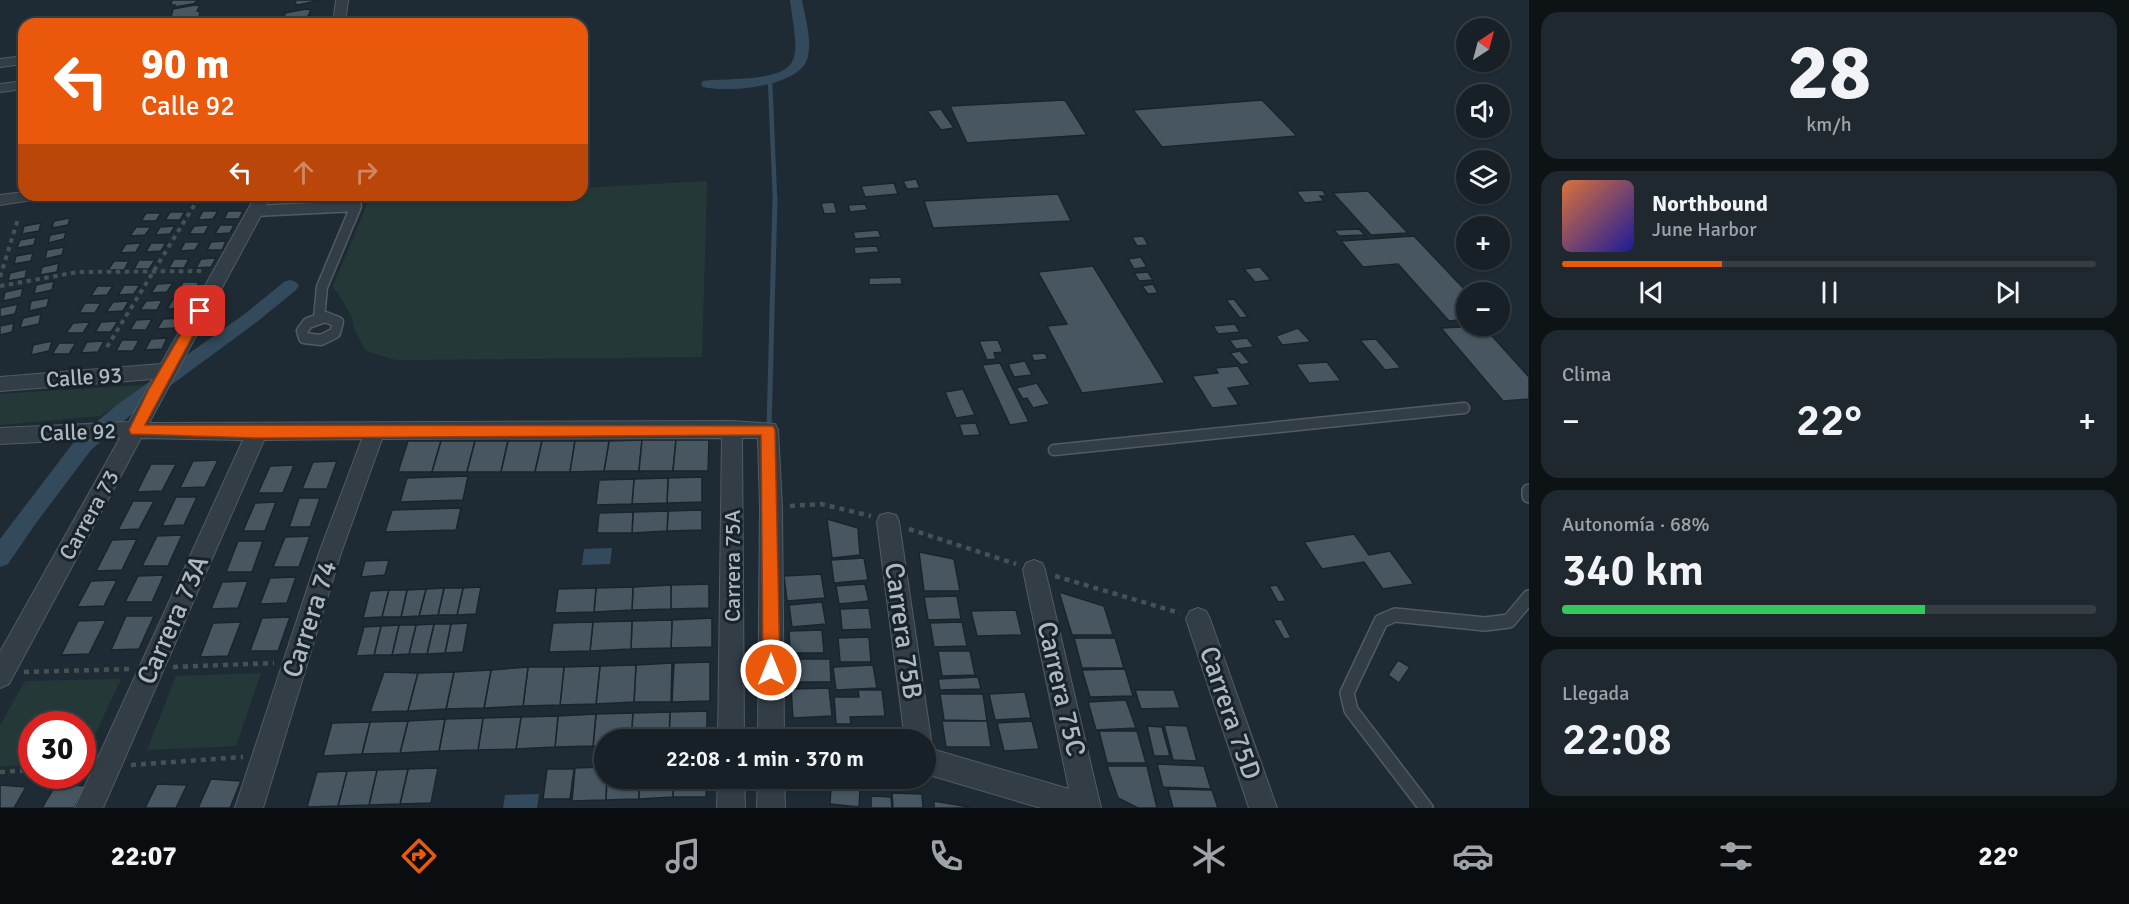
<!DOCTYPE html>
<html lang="es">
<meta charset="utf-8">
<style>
:root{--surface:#172027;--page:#20282f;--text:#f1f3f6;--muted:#9ea3a7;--line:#363e44;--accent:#ea580c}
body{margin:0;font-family:Signika,sans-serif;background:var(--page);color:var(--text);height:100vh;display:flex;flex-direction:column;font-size:22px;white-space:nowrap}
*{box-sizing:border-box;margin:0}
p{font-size:20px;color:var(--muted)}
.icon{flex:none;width:33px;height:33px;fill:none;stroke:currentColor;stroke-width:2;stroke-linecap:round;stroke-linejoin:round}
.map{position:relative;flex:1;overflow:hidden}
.side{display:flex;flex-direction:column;gap:12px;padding:12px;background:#0d1215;width:600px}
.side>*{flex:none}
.guide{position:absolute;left:18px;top:18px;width:570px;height:183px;border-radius:18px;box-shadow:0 2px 4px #0004,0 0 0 2px var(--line);background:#ea580c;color:#fff;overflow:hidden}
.needle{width:39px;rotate:36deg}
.buttons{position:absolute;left:1456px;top:18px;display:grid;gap:12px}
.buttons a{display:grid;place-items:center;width:54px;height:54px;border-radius:50%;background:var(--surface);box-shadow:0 2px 4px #0004,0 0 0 2px var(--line);font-size:30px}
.speed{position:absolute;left:18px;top:711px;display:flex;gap:12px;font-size:30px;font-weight:700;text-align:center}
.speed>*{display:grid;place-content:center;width:78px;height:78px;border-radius:50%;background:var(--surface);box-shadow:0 2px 4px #0004,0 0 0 2px var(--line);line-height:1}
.speed .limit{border:9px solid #d22;background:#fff;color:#111}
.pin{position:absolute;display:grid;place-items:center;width:51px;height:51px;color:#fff;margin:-26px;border-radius:12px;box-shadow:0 3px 9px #0006}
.me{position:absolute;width:66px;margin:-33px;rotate:0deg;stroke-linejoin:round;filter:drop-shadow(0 0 4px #0008)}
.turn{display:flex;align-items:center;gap:21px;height:126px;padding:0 24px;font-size:27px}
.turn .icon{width:78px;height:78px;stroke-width:2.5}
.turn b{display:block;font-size:42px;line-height:51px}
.lanes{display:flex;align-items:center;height:57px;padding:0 24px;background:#0003;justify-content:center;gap:30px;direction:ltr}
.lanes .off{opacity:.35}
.big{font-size:45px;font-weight:600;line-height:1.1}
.side .tile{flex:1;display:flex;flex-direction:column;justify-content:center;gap:9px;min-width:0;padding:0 21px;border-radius:18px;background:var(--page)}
.side .dial{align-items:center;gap:0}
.dial b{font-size:78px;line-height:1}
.song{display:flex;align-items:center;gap:18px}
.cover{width:72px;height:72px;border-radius:9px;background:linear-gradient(135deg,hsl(20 70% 55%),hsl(240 70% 35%))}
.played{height:6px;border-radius:3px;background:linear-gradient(90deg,var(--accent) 30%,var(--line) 30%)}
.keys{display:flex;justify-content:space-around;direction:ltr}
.heat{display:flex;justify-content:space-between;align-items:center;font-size:33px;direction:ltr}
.charge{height:9px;border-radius:4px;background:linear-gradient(90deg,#34c759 68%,var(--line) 0)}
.trip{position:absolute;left:594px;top:729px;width:342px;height:60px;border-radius:30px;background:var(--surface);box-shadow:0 2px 4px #0004,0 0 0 2px var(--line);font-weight:600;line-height:60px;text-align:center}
.menu{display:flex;height:96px;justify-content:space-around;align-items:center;background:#090d10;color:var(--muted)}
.menu .icon{width:42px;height:42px}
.menu .active{color:var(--accent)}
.menu b{font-size:27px;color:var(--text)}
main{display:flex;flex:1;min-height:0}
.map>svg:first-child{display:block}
</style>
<main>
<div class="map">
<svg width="1529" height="808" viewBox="0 0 1529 808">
<rect width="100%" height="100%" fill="#1f2b34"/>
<g fill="#243937">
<path d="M707,181L702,357L396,360L366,351L354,329L352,317L333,286L369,200L460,195H582V188Z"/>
<path d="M145,385L101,416L0,425V394Z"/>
<path d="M261,673L236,746L147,750L176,676Z"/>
<path d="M121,679L83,760L82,724H32L31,765L0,766V726L25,681Z"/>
</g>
<g fill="#334a5c">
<path d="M612,548L610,564L582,565L584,549Z"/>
<path d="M539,794L537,808H503L505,795Z"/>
</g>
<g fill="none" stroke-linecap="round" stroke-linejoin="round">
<path stroke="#334a5c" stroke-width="4.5" d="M770,80L775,199"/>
<path stroke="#334a5c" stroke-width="5" d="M769,429L775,198"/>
<g fill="#334a5c" fill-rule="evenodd">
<path d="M790,0H802C805,17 812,39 808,56C803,87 728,93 703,87L701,84L703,81C714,79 725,80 736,79C807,75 798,61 790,0Z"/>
<path d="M290,280L296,282L299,286L296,290L258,321L132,414L91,450L36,523L8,564L0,567V539L77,438L118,404L246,313L284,282Z"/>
</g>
</g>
<g fill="#475660" stroke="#1a242b" stroke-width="1.5">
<path d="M172,0H199L193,4L174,7L175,5H171Z"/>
<path d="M296,0H321L298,5L295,4Z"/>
<path d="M195,5L200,6L197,11H200L199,17L194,18V20H197V24H170L174,20L170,21L173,9Z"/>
<path d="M306,9L311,10L308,16H311L310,22L306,24H283L285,13Z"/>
<path d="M1065,100L1087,135L967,143L950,106Z"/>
<path d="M1262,100L1297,136L1162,147L1133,110Z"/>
<path d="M941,109L954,128L941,130L927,111Z"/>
<path d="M916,179L920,188L907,189L903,181Z"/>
<path d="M894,183L898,194L865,197L861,186Z"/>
<path d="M1322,190L1327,196H1320L1324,201L1305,203L1296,191Z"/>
<path d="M1368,191L1408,233L1371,235L1333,193Z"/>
<path d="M1058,194L1071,221L933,228L924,201Z"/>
<path d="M834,202L837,213L824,214L821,203Z"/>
<path d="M865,204L868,210L850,212L848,205Z"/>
<path d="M203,211H218L213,219L198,220Z"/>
<path d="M228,211H243L239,219H224Z"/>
<path d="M170,212H185L180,220H165Z"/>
<path d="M146,213H161L156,221H141Z"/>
<path d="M70,218L68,225L52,228L54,221Z"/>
<path d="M41,223L39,231L22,234L24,226Z"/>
<path d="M209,225L204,234H189L194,226Z"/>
<path d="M220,225H234L230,233L215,234Z"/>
<path d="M175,226L170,234L155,235L160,227Z"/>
<path d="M136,227H151L145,235L130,236Z"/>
<path d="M1359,229L1365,235L1339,236L1334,230Z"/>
<path d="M878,230L881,237L855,239L853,232Z"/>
<path d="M66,232L64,239L48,243L50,235Z"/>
<path d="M1143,236L1148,245L1137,246L1132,237Z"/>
<path d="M1414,236L1467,292V319L1449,321L1398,264L1363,267L1341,241Z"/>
<path d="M36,237L34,245L17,248L20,240Z"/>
<path d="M226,241L222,250H207L211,242Z"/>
<path d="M185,242H200L195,250L180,251Z"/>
<path d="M141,243L136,252L120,253L126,244Z"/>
<path d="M151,243H166L161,251L146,252Z"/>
<path d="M877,246L879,252L855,254L854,247Z"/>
<path d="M64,247L62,255L45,259L47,250Z"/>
<path d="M33,253L31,261L14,264L16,256Z"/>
<path d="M1141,257L1147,267L1134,269L1128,259Z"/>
<path d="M216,258L211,267L196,268L201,259Z"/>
<path d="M174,259H189L184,268H169Z"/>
<path d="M139,260H155L149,269H134Z"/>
<path d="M114,261H129L124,270H108Z"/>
<path d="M59,263L57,272L40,275L42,267Z"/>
<path d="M1093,266L1165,383L1082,393L1047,326L1067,324L1038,272Z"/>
<path d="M1260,267L1271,280L1255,282L1244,269Z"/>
<path d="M27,269L25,278L8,281L10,273Z"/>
<path d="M1148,272L1153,280L1139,281L1134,273Z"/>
<path d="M901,277L902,284L869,285V278Z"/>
<path d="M54,281L52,290L34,294L36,285Z"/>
<path d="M183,282H199L194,291L178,292Z"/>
<path d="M173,283L167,292L151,293L157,284Z"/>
<path d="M1153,284L1158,293L1148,294L1142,286Z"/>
<path d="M124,285H140L134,294L118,295Z"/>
<path d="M97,286H113L107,295L91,296Z"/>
<path d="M23,288L21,297L3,301L5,292Z"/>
<path d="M49,298L47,307L29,311L31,301Z"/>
<path d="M173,299H189L184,308L167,309Z"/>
<path d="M1234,299L1248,317L1240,318L1226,300Z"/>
<path d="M162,300L157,310H140L146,301Z"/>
<path d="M129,301L123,311L106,312L113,302Z"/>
<path d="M85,303H101L95,313H79Z"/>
<path d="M18,304L15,314L0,317V308Z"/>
<path d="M41,314L39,324L20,328L23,318Z"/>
<path d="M180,318L174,328L157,329L163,319Z"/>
<path d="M152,319L146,330H130L136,320Z"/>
<path d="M118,321L111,332H95L101,322Z"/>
<path d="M90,322L83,333H66L73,323Z"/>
<path d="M14,323L12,332L0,335V326Z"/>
<path d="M1235,324L1240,332L1218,334L1213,326Z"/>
<path d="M1483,326L1529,377V399L1503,401L1441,328Z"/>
<path d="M1298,328L1311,342L1282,345L1276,336Z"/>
<path d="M167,338L162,349L145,350L151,339Z"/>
<path d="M1247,338L1254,347L1236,349L1229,340Z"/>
<path d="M1376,339L1401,368L1385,370L1360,340Z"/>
<path d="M122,340H139L133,351H116Z"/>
<path d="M998,340L1003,352L994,353L996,359L987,360L979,341Z"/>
<path d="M52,341L49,351L31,355L33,345Z"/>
<path d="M104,341L98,352L81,353L87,342Z"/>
<path d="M59,343H76L69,354H52Z"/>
<path d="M1240,351L1250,363L1241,365L1230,353Z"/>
<path d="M1045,353L1048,359L1034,361L1031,354Z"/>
<path d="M1025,361L1032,375L1014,377L1008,364Z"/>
<path d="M1327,362L1341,381L1309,383L1296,364Z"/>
<path d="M1000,363L1029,422L1010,425L982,365Z"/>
<path d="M1238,366L1251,385L1228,388L1239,405L1212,408L1192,376L1218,373L1215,368Z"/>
<path d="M1037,383L1050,404L1033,408L1027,398L1023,399L1016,388Z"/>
<path d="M963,389L975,415L956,418L945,392Z"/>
<path d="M976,423L980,435L963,436L959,424Z"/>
<path d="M642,440L639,471H604L609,441Z"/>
<path d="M642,440H676L673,471H639Z"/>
<path d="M676,440H709L708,471H673Z"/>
<path d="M408,441H441L432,472H398Z"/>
<path d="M441,441H475L467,472H432Z"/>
<path d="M475,441H508L501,472H467Z"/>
<path d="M508,441H542L535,472H501Z"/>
<path d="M542,441H575L570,472H535Z"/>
<path d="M575,441H609L604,471L570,472Z"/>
<path d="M218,460L205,487L180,488L193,461Z"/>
<path d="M337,461L327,489H302L313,462Z"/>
<path d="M151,464H176L162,491L137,492Z"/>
<path d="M294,465L283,493H258L270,466Z"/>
<path d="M468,476L463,500L400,502L407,478Z"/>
<path d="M702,477V502L667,503L668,478Z"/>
<path d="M668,478L667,503L632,504L634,479Z"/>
<path d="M634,479L632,504L596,505L599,480Z"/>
<path d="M176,497H197L184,525L162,526Z"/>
<path d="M299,498H320L310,527H289Z"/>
<path d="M133,501H154L139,529L118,530Z"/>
<path d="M276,502L265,531H243L255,503Z"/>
<path d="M461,508L456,530L385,532L392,510Z"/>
<path d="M702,510V530L667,531L668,511Z"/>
<path d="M668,511L667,531L632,533L633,512Z"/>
<path d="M633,512L632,533H597L599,513Z"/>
<path d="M827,519L858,528L860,555L832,558Z"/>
<path d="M1354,534L1369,555L1390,551L1414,584L1383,589L1364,562L1322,569L1304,542Z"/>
<path d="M182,535L168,566H142L157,536Z"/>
<path d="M310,536L299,567H273L285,537Z"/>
<path d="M137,539L122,570L96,571L112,540Z"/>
<path d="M238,541H263L252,572H226Z"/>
<path d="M919,552L954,559L960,591H924Z"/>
<path d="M864,558L868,580L834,583L831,560Z"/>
<path d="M389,560L385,575L361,577L365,561Z"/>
<path d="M821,574L825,598L787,601L784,576Z"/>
<path d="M164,575L152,602H125L138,576Z"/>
<path d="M296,577L287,603L260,604L270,578Z"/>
<path d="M117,580L104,606L77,607L91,581Z"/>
<path d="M248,581L238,608L211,609L222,582Z"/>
<path d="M709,584V608L671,609V585Z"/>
<path d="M865,584L869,601L839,604L836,586Z"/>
<path d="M671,585V609L632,610L633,587Z"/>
<path d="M1277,585L1286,601L1278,602L1269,586Z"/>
<path d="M481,587L476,614L457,615L463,588Z"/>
<path d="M633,587L632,610L594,612L596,588Z"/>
<path d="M444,588H463L457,615H438Z"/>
<path d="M444,588L438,615L419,616L426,589Z"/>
<path d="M596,588L594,612L555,613L558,589Z"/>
<path d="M426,589L419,616L401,617L407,590Z"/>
<path d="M389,590L382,617L363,618L370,591Z"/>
<path d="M389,590H407L401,617H382Z"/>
<path d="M1059,592L1104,606L1113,635H1072Z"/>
<path d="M957,596L961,619L928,620L924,597Z"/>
<path d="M822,602L826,624L792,627L789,605Z"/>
<path d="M869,608L872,629L842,630L840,609Z"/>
<path d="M1016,610L1022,635L977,636L971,611Z"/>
<path d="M126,616H154L139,649L111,650Z"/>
<path d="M290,617L278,651H250L262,618Z"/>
<path d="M712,618V647L671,648L672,620Z"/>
<path d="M1281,619L1291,638L1284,639L1273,620Z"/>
<path d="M106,620L89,654L61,655L78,621Z"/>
<path d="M672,620L671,648L631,649L632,621Z"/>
<path d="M632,621L631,649L590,651L593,622Z"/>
<path d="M241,622L228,656L200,657L213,623Z"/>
<path d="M593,622L590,651L549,652L553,623Z"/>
<path d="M962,622L967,646L934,647L930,623Z"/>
<path d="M468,623L463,652L445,653L451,624Z"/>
<path d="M434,624H451L445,653L427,654Z"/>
<path d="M434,624L427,654H409L416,625Z"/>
<path d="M399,625H416L409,654L392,655Z"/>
<path d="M399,625L392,655H374L381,626Z"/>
<path d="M381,626L374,655L356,656L364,627Z"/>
<path d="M822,630L824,653H790L789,631Z"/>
<path d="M869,637L871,662H840L838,638Z"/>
<path d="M1074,638H1115L1124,668H1082Z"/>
<path d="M938,651H970L975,675L942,676Z"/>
<path d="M789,659H830L831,682H789Z"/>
<path d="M1398,660L1410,667L1399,683L1388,675Z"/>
<path d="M710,662V701L672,702L674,663Z"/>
<path d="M672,663L671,702H634L636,665Z"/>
<path d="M636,665L634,702L596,704L600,666Z"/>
<path d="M873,665L877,688L836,690L833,667Z"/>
<path d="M600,666L596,704L560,705L564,667Z"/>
<path d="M528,667H564L560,705L523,706Z"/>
<path d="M528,667L523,706L484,708L491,670Z"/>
<path d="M1125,669L1133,696L1090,697L1082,670Z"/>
<path d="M491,670L484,708L446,709L454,672Z"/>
<path d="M384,672L418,673L408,711L370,712Z"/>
<path d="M454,672L446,709L408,711L418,673Z"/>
<path d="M978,677L981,689L940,690L938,679Z"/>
<path d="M829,688L832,716L793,718L791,689Z"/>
<path d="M858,690H882L885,716L850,717L851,724H836L834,697H859Z"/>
<path d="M1135,690H1174L1180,708L1141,709Z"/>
<path d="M1025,692L1031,718L995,720L989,694Z"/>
<path d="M940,694H983L987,721L944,720Z"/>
<path d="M1126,700L1136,728L1096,730L1088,702Z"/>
<path d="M707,711V740H669L670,712Z"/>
<path d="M670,712L669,740H631L633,713Z"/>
<path d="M633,713L631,740H604V746H593L596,714Z"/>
<path d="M596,714L593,746L555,747L558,716Z"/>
<path d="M558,716L555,747L516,749L521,717Z"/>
<path d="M521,717L516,749L478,750L483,718Z"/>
<path d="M483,718L478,750L439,751L445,719Z"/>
<path d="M445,719L439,751L400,753L408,721Z"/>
<path d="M408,721L400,753L362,754L370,722Z"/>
<path d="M942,721H987L991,747H946Z"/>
<path d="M1032,721L1039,749L1004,751L997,723Z"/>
<path d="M370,722L362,754L323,756L332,723Z"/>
<path d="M1164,725L1187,726L1197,761L1173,760Z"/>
<path d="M1147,726L1162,727L1170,756H1154Z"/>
<path d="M1099,731H1137L1146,763H1107Z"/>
<path d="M1157,764L1204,766L1211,789L1163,787Z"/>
<path d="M1107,766H1147L1157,808H1138L1118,798Z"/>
<path d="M604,767V778H607L606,800L572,801L575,768Z"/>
<path d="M438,768L431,803L400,804L408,769Z"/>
<path d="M408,769L400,804L369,805L377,770Z"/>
<path d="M547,769H574L570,799H543Z"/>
<path d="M377,770L369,805L338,806L347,771Z"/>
<path d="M347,771L338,806L307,807L317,772Z"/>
<path d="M607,778H640L639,799L606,800Z"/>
<path d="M640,778H674L673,797L639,799Z"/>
<path d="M674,778H707L706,797H673Z"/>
<path d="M211,779L241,781L230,808H198Z"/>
<path d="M56,784L86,786L74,808H42Z"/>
<path d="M157,784L187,785L176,808H145Z"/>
<path d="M0,785L26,787L14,808H0Z"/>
<path d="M831,787L860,790L859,807L830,804Z"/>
<path d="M1168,789L1212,790L1218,808H1173Z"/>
<path d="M892,793L922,794L923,808H893Z"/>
<path d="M871,796L891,797L892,808H871Z"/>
<path d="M934,801L969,807V808H934Z"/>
</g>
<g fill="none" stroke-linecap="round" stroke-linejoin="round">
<defs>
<g id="lane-far1">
<path d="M255,211L356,206L322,287L319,318"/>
<path d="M325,317L338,322L335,333L321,340L304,338L302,331L308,323Z"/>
<path d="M1054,450L1464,408"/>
</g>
<g id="lane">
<path d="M1529,491V496"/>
<path d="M1426,808L1351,710L1347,693L1381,621L1395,615L1485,624L1509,621L1529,597"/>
</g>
<g id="street">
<path d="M336,0H348L345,24H333Z"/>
<path d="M24,56V64L0,67V59Z"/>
<path d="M24,81V89L0,92V84Z"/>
<path d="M24,192V195H40L32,200L0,205V195Z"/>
<path d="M256,195H272L149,423L732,421L775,424L778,430L782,507L784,740H758L760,507L758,438H742L744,740H718L722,438L382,439L341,553L263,808H235L319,553L362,439L264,440L103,808H75L243,440L141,438L9,684L0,688V652L120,438L0,444V428L129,422L153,379L0,391V377L161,364Z"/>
<path d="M888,513L896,515L899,522L931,740L928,748L1069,789L1023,570L1026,563L1034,560L1042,563L1045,570L1101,808H1041L926,774V740H905L877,522L880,515Z"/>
<path d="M1198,608L1206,611L1210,619L1277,808H1249L1186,619L1190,611Z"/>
<path d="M718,778H744L745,808H717Z"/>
<path d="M758,778H784L785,808H757Z"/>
</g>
</defs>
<use href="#lane-far1" stroke="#505b63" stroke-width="13"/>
<use href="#lane" stroke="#505b63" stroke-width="16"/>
<use href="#street" stroke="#505b63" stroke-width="2"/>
<g stroke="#415454" stroke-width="4" stroke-dasharray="4.5 4.5" stroke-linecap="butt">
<path d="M0,277L18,219"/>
<path d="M0,286L78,272L205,271"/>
<path d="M107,347L195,204"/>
</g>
<g stroke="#415454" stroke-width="4.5" stroke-dasharray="5 5" stroke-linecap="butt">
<path d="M790,506L821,504L871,516"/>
<path d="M909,529L1016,564"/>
<path d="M1055,576L1180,613"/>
<path d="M173,667L274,663"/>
<path d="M24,672L130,669"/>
<path d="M131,765L243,757"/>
<path d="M0,772L32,770"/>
</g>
<use href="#lane-far1" stroke="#323d45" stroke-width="10"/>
<use href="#lane" stroke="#323d45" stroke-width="13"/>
<use href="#street" fill="#323d45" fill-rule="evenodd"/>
</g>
<path fill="#ea580c" stroke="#983908" stroke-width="1.5" d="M200,307L206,311L145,425L773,426L775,430L780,670L777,676L771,678L765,676L763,670L761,435L257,438L131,434L129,430L149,389L196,308Z"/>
<g text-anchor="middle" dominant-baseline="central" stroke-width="6" stroke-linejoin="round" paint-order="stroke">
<g font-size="22" fill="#acb8c2" stroke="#182229">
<text transform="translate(84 377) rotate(-4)">Calle 93</text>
<text transform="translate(78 432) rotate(-2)">Calle 92</text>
<text transform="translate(89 515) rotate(-61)">Carrera 73</text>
<text transform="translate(732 566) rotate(-90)">Carrera 75A</text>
</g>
<g font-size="27" fill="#acb8c2" stroke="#182229">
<text transform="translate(310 619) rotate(-72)">Carrera 74</text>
<text transform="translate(173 620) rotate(-66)">Carrera 73A</text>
<text transform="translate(903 631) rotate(82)">Carrera 75B</text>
<text transform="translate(1061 689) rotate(77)">Carrera 75C</text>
<text transform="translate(1230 713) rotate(71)">Carrera 75D</text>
</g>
</g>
</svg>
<div class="buttons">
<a><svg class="needle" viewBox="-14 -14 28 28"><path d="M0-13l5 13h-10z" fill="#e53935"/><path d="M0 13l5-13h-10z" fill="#9ea3a7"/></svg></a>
<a><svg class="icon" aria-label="sound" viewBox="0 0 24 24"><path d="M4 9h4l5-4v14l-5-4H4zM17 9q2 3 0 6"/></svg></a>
<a><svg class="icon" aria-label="layers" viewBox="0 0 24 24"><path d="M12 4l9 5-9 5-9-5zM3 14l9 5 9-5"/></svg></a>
<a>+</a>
<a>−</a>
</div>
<div class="speed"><div class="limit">30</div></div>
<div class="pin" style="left:200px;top:311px;background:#d93025"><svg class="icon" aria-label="arrive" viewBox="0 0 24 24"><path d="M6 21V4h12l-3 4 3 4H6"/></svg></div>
<svg class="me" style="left:771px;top:670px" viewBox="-20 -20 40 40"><circle r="17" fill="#ea580c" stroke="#fff" stroke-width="3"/><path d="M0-11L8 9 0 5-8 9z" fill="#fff"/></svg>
<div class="trip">22:08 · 1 min · 370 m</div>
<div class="guide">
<div class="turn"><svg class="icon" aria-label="left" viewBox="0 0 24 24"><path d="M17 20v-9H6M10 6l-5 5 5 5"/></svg><div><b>90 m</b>Calle 92</div></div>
<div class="lanes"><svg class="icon" aria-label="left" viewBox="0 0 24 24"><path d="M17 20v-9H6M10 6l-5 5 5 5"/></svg><svg class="icon off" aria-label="ahead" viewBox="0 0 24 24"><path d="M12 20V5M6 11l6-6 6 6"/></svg><svg class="icon off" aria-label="right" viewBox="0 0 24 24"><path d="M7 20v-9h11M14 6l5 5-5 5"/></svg></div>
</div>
</div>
<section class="side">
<div class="tile dial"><b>28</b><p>km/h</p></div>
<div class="tile">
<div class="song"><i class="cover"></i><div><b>Northbound</b><p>June Harbor</p></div></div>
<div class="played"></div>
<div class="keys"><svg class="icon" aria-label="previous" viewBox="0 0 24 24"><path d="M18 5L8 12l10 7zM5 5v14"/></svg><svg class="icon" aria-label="pause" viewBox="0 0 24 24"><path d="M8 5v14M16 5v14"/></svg><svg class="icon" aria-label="next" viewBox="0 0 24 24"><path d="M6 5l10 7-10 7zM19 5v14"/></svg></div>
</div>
<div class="tile"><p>Clima</p>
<div class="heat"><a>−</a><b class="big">22°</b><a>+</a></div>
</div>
<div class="tile"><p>Autonomía · 68%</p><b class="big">340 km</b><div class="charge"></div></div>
<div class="tile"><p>Llegada</p><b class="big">22:08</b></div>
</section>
</main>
<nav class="menu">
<b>22:07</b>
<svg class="icon active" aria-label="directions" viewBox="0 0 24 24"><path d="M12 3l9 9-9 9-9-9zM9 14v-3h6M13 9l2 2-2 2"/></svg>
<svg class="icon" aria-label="music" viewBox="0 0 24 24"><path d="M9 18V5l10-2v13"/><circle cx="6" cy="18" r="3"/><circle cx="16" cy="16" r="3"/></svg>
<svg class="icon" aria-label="phone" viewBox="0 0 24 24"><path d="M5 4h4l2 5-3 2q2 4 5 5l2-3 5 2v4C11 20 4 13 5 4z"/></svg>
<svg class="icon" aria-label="climate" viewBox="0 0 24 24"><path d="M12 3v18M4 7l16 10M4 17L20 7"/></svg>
<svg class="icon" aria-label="car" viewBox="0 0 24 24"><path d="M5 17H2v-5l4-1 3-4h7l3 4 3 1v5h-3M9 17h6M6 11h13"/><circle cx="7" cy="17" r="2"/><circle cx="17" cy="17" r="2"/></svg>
<svg class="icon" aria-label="filters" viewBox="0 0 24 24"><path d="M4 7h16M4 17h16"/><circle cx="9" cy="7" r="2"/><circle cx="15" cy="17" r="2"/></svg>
<b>22°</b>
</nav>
